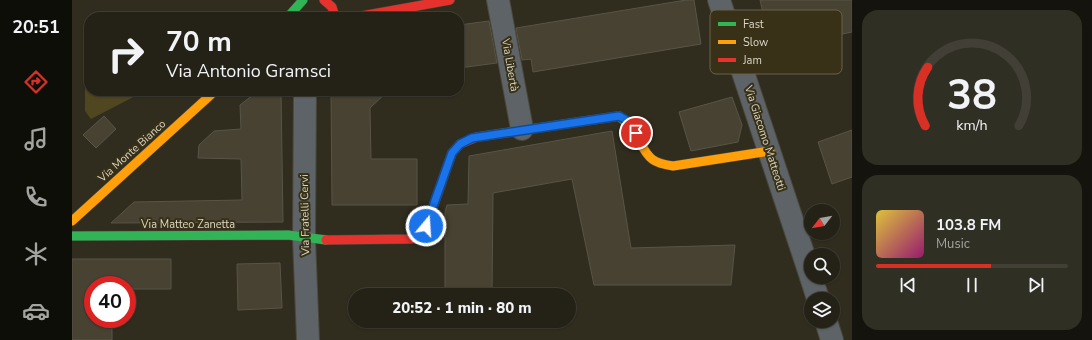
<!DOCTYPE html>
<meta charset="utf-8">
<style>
:root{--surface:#242217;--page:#302f24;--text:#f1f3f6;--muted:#a3a4a1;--line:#413f36;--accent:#d93025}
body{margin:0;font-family:"Nunito Sans",sans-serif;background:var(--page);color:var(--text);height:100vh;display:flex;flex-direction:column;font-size:15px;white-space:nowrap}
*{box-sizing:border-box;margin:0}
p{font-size:13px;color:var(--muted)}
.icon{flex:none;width:22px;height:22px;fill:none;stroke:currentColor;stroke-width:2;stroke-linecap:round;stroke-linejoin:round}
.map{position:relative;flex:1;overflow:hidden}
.side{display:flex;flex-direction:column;gap:10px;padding:10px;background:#14130d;width:240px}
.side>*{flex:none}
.banner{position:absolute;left:12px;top:12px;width:380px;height:84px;border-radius:16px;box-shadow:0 1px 3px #0004,0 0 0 1px var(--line);background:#242217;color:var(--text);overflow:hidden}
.needle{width:26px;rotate:239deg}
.fabs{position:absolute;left:732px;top:204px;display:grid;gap:8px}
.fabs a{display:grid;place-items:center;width:36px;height:36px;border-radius:50%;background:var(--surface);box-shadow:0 1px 3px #0004,0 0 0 1px var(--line);font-size:20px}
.speed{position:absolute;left:12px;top:276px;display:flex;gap:8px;font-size:20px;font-weight:700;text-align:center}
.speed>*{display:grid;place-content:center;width:52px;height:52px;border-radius:50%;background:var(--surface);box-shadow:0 1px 3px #0004,0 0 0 1px var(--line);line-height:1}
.speed .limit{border:6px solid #d22;background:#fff;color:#111}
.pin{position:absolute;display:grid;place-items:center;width:34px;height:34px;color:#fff;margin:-17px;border:2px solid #fff;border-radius:50%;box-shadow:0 1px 4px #0007}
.me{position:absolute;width:44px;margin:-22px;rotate:18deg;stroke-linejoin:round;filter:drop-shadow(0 0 3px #0008)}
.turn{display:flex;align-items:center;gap:14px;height:84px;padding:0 16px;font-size:18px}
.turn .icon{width:52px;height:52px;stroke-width:2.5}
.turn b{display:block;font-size:28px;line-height:34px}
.side .widget{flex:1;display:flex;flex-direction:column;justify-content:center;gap:6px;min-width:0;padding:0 14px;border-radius:16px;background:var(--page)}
.side .dial{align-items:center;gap:0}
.dial svg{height:104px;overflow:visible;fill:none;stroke:var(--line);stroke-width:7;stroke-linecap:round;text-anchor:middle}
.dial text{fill:var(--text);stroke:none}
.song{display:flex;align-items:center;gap:12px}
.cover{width:48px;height:48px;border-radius:6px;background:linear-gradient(135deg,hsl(50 70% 55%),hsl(320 70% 35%))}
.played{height:4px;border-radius:2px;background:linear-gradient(90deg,var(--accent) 60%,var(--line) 60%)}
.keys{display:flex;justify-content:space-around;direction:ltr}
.trip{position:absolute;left:276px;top:288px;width:228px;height:40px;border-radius:20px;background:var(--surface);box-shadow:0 1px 3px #0004,0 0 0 1px var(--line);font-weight:800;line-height:40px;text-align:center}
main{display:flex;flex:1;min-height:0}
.menu{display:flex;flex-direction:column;width:72px;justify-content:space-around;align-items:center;background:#0e0e09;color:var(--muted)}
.menu .icon{width:28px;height:28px}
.menu .active{color:var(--accent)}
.menu b{font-size:18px;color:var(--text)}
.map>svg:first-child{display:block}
</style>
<main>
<nav class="menu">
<b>20:51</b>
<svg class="icon active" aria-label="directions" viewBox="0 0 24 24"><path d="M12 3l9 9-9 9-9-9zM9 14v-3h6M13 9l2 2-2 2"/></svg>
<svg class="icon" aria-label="music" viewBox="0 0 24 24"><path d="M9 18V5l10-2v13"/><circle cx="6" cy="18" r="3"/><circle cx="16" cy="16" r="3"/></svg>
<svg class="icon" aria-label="phone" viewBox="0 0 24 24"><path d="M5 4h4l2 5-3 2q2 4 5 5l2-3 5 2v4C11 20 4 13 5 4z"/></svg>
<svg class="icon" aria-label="climate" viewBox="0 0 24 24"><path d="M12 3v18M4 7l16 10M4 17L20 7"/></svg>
<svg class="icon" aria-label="car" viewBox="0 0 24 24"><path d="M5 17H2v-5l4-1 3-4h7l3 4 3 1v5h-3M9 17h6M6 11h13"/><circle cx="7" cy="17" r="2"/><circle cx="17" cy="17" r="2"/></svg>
</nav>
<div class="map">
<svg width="780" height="340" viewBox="0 0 780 340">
<rect width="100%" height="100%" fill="#302d1f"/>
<path fill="#504620" d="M17,42V91H73L19,119L13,111V49Z"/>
<g fill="#474231" stroke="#585448">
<path d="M614,0H622L629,44L461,72L459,59L450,60L444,28Z"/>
<path d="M688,0H780V32L760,36L758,24L736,28L734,17L694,26Z"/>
<path d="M417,21L425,63L387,68V25Z"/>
<path d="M186,91H209L211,222L39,223L62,202L170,200L169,159L126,158L127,145L142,131L169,129L168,105Z"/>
<path d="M259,91H316L298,108L299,159H345V205H260Z"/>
<path d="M660,97L670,125L666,142L619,151L607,112Z"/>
<path d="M32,116L44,129L24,148L11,135Z"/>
<path d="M780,130V177L760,184L746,142Z"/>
<path d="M540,131L559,248L663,245L659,285H522L500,179L421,193L420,295H373V212L375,205L396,204L397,156Z"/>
<path d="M0,259H99V289H55V285H21V319H40V340H0Z"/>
<path d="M208,263L210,308L166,310L165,264Z"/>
</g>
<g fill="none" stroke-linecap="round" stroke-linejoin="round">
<defs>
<g id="street">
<path d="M426,0L450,129"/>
<path d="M647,0L739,277"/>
<path d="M233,91L232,238L236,340"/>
<path d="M739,277L746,299"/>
<path d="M754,321L760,340"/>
</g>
<g id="fast">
<path d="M216,17L231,0"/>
<path d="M405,137L547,116L559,127L568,142"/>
<path d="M0,236L216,235L254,240"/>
</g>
<g id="slow">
<path d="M568,142C577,160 582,163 601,166L698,151"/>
<path d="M0,221L143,91"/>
</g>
<g id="jam">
<path d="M252,0L260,7L263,17"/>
<path d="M284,17L378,0"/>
<path d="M254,240L339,239L349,235L354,227L380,153L388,144L405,137"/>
</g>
</defs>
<use href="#street" stroke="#4a473c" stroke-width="24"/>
<use href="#fast" stroke="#4a473c" stroke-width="10"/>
<use href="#slow" stroke="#4a473c" stroke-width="10"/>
<use href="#jam" stroke="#4a473c" stroke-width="10"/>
<use href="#street" stroke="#5d6366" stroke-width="22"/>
<use href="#fast" stroke="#30b455" stroke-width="9"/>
<use href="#slow" stroke="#ff9f0a" stroke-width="9"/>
<use href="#jam" stroke="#e5322d" stroke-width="9"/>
</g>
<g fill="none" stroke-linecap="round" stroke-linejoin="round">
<defs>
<path id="route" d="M354,226L380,153L388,144L400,138L547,116L556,121L564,133"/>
</defs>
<use href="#route" stroke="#114b97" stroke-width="10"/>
<use href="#route" stroke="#1a73e8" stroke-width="7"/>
</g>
<g text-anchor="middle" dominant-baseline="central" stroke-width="4" stroke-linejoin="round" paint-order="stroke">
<g font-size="11" fill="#dbd6c7" stroke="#383117">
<text transform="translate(438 65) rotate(80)">Via Libertà</text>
<text transform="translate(693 138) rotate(72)">Via Giacomo Matteotti</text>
<text transform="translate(60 151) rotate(-42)">Via Monte Bianco</text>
<text transform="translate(233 215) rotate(-91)">Via Fratelli Cervi</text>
<text x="116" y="224">Via Matteo Zanetta</text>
</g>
</g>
<rect x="638" y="10" width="132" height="64" rx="6" fill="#383117" stroke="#69634c" stroke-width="1"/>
<rect x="646" y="22" width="18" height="4" fill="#30b455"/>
<rect x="646" y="40" width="18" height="4" fill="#ff9f0a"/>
<rect x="646" y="58" width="18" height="4" fill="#e5322d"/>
<g font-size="11" fill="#dbd6c7">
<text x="671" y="28">Fast</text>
<text x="671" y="46">Slow</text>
<text x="671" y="64">Jam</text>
</g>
</svg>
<div class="fabs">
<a><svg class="needle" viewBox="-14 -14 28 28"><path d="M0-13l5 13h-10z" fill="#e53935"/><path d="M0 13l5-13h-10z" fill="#a3a4a1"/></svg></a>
<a><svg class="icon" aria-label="search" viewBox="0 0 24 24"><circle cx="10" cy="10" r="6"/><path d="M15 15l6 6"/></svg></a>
<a><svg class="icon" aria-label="layers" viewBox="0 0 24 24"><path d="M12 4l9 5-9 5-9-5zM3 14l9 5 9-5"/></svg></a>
</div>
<div class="speed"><div class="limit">40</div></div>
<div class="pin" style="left:564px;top:133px;background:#d93025"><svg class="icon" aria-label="arrive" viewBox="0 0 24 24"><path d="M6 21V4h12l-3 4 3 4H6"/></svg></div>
<svg class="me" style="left:354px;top:226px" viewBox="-20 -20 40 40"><circle r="17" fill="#1a73e8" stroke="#fff" stroke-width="3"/><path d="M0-11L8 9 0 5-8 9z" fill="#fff"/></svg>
<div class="trip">20:52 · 1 min · 80 m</div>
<div class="banner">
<div class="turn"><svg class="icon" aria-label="right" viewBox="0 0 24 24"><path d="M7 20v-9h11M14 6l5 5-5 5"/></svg><div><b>70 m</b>Via Antonio Gramsci</div></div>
</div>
</div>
<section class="side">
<div class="widget dial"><svg viewBox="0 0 100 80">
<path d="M14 69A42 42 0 1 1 86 69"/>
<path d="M14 69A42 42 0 0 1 16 24" stroke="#d93025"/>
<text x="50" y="56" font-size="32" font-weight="700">38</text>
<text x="50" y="72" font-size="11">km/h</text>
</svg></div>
<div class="widget">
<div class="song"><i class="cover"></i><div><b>103.8 FM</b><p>Music</p></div></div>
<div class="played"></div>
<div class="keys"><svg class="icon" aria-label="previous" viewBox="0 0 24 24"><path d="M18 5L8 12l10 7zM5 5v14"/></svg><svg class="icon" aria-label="pause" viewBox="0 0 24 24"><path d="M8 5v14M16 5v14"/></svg><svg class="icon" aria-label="next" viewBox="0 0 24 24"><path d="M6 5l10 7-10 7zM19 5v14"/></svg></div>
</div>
</section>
</main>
